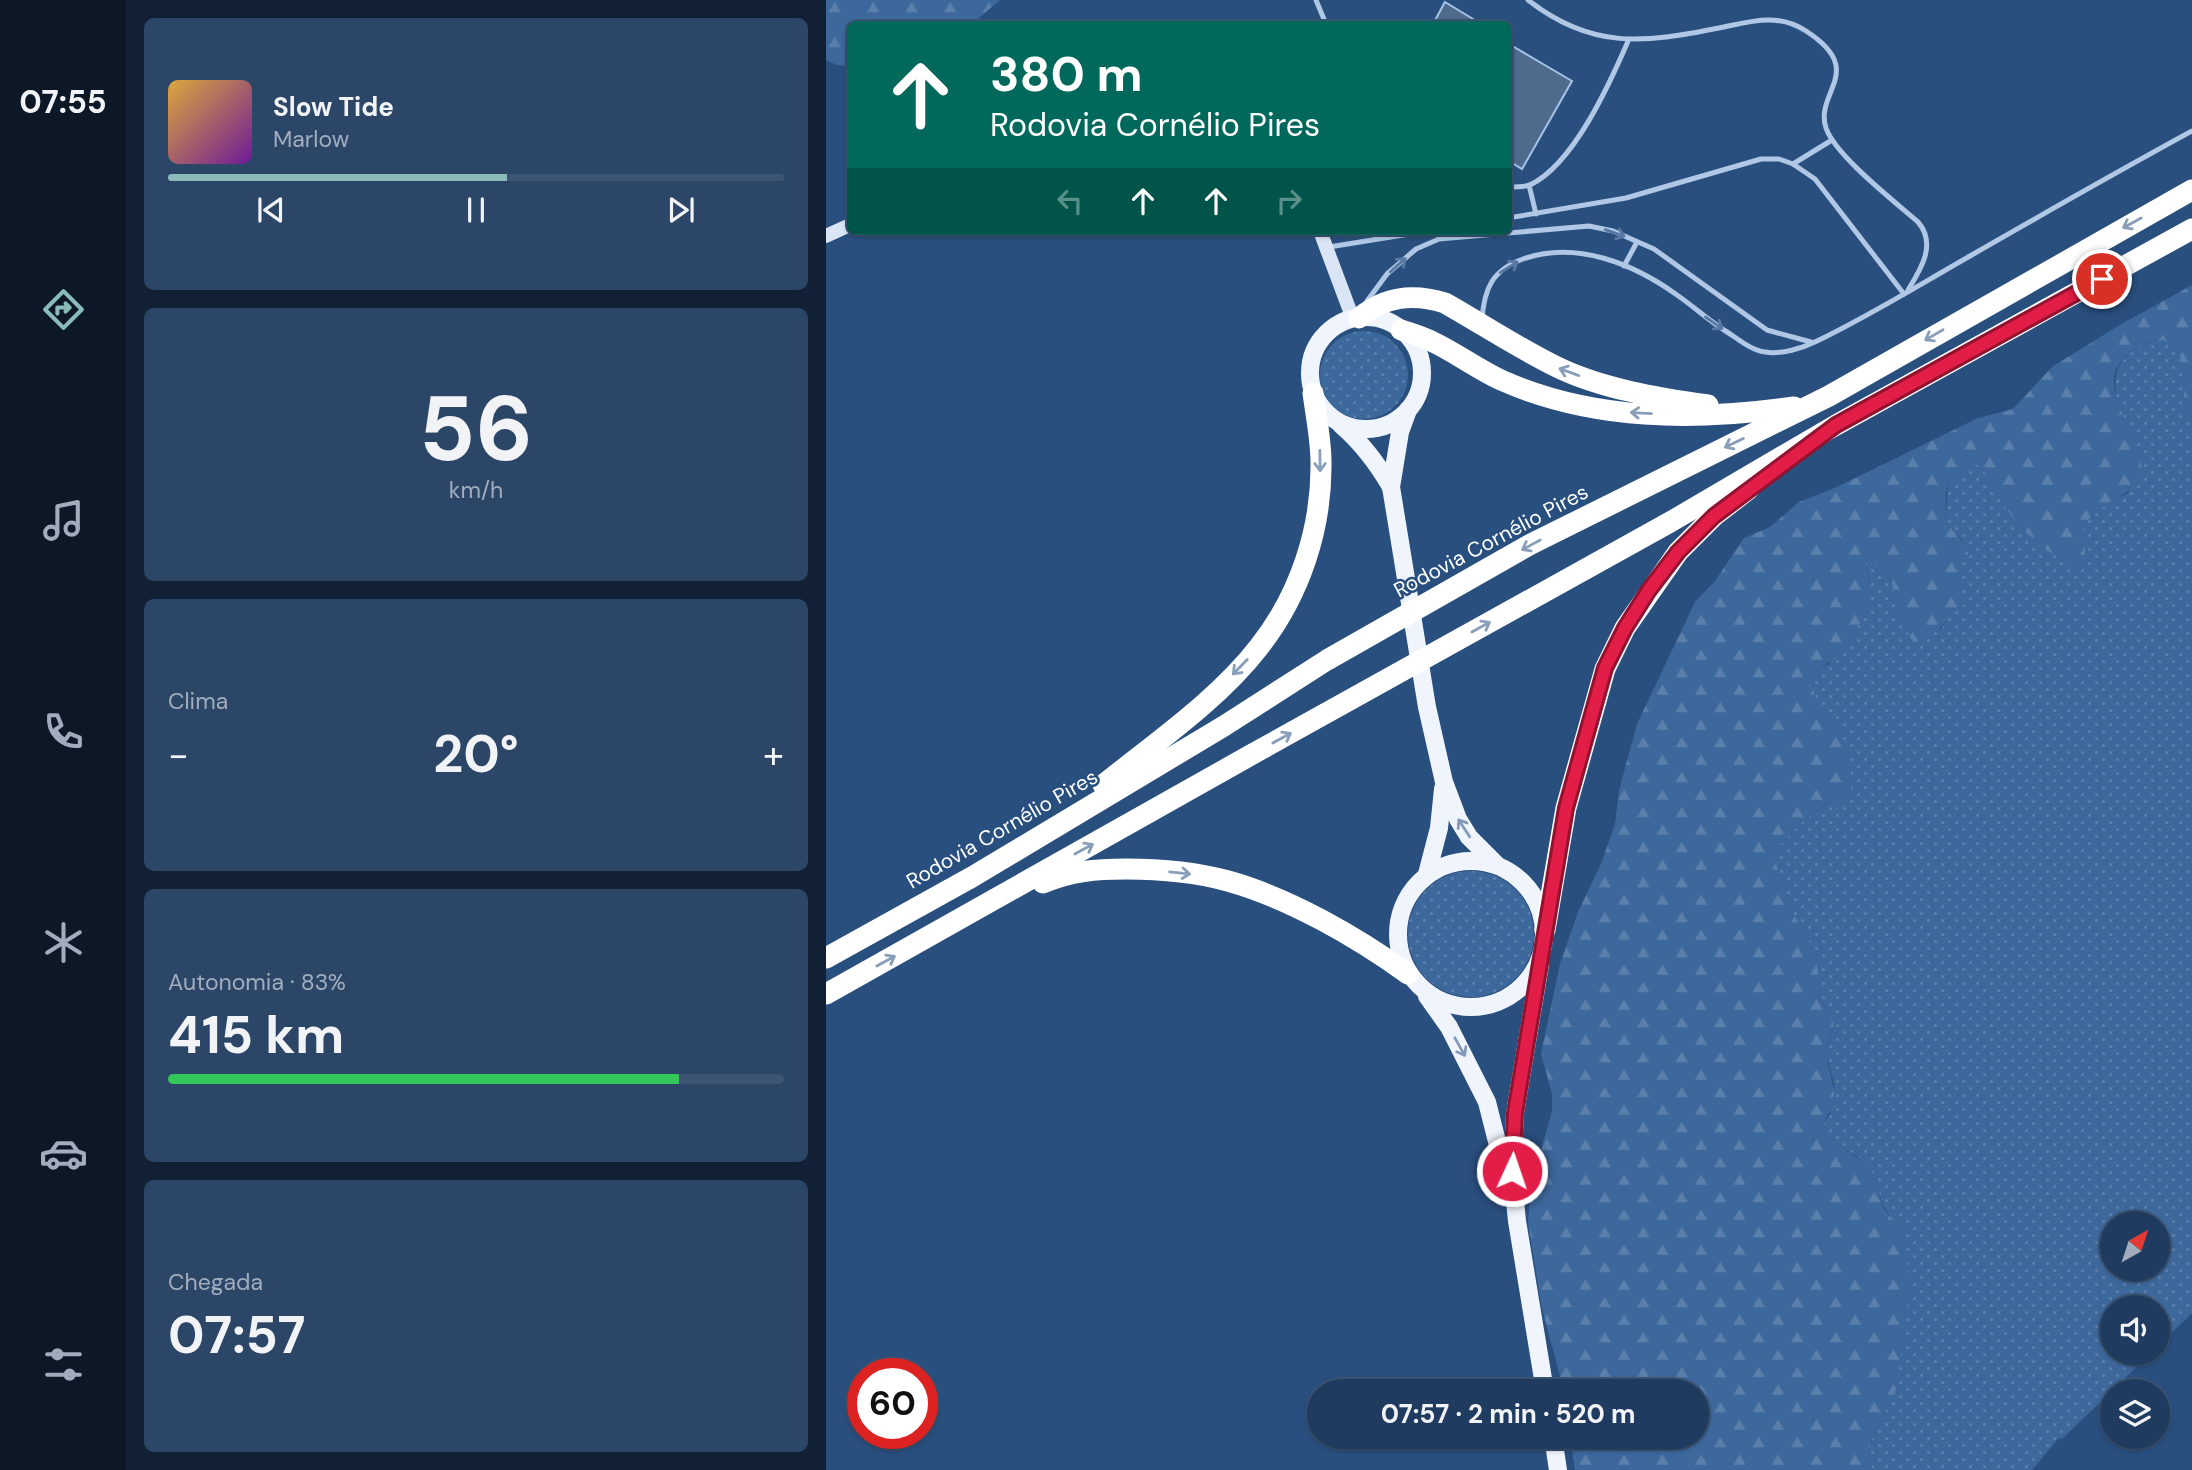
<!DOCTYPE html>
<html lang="pt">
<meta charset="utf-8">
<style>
:root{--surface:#1f3b5f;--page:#2c4668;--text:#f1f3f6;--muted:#a1adbd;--line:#3c5574;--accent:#8bbbb9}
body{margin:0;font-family:"DM Sans",sans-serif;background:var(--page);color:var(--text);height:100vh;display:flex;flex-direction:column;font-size:26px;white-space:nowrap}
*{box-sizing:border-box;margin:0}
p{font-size:23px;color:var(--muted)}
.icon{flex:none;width:38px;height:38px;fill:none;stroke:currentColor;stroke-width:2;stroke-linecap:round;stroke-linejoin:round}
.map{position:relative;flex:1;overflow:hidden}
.panel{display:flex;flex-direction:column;gap:18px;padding:18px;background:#112034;width:700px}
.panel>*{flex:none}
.hud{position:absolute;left:21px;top:21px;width:665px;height:214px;border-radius:10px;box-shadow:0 2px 5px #0004,0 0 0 2px var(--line);background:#00695c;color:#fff;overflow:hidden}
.needle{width:46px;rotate:39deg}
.buttons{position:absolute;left:1274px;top:1211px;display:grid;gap:14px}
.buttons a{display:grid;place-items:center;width:70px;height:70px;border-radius:50%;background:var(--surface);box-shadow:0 2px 5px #0004,0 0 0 2px var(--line);font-size:35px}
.speed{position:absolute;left:21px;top:1358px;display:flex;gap:14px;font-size:35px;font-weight:700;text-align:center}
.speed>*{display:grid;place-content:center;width:91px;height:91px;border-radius:50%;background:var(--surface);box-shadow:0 2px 5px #0004,0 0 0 2px var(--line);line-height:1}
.speed .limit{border:10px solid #d22;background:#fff;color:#111}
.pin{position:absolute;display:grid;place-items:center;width:60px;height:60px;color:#fff;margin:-30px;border:4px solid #fff;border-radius:50%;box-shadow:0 2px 7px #0007}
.me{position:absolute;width:77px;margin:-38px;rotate:3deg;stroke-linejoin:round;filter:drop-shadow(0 0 5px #0008)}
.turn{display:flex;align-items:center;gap:24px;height:147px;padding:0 28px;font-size:32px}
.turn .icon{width:91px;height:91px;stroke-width:2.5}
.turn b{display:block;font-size:49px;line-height:60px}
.lanes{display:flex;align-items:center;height:66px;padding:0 28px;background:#0003;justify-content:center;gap:35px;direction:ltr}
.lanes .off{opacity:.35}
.big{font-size:52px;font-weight:700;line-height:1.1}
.panel .card{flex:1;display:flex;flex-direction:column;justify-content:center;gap:10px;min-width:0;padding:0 24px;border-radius:10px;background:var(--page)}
.panel .dial{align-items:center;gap:0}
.dial b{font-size:91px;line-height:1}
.song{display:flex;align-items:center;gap:21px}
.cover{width:84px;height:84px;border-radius:10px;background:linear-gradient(135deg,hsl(40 70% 55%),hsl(280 70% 35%))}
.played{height:7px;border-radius:4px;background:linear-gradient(90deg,var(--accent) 55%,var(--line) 55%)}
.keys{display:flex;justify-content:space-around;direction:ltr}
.heat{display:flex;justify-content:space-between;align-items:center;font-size:38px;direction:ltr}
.charge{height:10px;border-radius:5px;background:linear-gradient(90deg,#34c759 83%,var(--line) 0)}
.trip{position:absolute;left:481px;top:1379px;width:402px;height:70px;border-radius:35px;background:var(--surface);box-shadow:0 2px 5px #0004,0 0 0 2px var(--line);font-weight:700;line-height:70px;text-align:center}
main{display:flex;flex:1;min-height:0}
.menu{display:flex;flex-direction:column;width:126px;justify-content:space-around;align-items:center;background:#0c1826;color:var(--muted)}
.menu .icon{width:49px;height:49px}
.menu .on{color:var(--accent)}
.menu b{font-size:32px;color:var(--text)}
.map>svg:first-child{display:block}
</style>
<main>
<nav class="menu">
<b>07:55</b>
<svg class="icon on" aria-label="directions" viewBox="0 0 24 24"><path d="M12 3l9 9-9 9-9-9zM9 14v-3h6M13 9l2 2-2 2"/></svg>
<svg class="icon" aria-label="music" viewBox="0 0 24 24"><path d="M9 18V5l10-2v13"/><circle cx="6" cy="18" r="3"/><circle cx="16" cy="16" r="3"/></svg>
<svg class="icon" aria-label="phone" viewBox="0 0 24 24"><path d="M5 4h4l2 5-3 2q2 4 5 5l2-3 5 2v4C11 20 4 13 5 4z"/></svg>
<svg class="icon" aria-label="climate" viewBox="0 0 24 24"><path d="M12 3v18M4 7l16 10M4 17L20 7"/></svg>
<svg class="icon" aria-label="car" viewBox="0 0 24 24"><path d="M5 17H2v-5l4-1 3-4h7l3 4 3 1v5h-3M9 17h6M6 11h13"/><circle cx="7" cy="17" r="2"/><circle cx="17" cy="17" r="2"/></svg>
<svg class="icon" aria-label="filters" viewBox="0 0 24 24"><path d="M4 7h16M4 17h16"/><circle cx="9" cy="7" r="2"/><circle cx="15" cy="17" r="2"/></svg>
</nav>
<section class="panel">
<div class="card">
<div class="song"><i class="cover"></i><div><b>Slow Tide</b><p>Marlow</p></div></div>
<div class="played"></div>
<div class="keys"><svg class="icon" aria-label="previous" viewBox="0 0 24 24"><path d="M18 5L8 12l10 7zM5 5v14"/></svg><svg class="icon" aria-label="pause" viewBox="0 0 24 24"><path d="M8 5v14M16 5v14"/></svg><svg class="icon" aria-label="next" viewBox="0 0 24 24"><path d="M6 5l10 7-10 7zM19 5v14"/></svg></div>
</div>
<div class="card dial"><b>56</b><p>km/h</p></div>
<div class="card"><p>Clima</p>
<div class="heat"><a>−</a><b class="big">20°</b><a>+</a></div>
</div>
<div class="card"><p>Autonomia · 83%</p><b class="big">415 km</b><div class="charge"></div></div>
<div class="card"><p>Chegada</p><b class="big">07:57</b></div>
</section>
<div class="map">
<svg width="1366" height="1470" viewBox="0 0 1366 1470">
<defs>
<pattern id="green-dots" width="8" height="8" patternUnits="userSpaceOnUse" patternTransform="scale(1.75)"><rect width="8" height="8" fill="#3d689c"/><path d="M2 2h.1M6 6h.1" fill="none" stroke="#5a7fab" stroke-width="1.8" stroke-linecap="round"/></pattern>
<pattern id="forest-firs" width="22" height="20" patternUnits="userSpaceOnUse" patternTransform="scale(1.75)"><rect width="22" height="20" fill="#3d689c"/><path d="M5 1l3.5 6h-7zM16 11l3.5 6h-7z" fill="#5a7fab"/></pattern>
</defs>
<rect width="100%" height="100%" fill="#294f7f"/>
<g fill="url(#green-dots)" fill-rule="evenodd">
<circle cx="538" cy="375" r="44"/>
<path d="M1340,339C1363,353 1358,387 1358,410L1366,419V1313L1332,1346V1307H1286V1353H1325L1237,1438L1232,1439L1206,1470H1046L1044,1443L1069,1393L1066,1220L1055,1201L1051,1181L1032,1157L1003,1139L994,1129L1004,1114L1008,1084L1000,1053L1008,1024L993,998L991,955L967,913L948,861L952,847L980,818L1006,801L1010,723C992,704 982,698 991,670L1003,664L1044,583L1039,561L1047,562L1066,583L1070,613L1115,629L1126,612L1138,604L1130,572L1138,542L1119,521L1122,485L1128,475L1148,462L1158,469L1177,505L1260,555C1258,549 1255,539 1255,533C1258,513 1288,501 1302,493L1314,456C1300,426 1271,378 1305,352C1316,344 1327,340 1340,339ZM1286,1223H1332V1269H1286Z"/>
<circle cx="645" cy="934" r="63"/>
</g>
<g fill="url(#forest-firs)">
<path d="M0,0H174L146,24H24V66L11,65L0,60Z"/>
<path d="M1366,285V419L1358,410C1358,384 1363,326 1321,343C1309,348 1299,355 1292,366C1274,394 1320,446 1315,468C1308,501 1274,500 1259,524C1252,535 1260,543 1259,555C1259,560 1256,566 1255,570C1223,555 1200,536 1179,507C1167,492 1165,473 1148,463C1115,482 1121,485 1119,521L1138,543L1142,554L1130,572L1138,604C1119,617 1112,640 1087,642L1070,613L1066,583L1047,562L1039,561C1042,576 1047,591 1042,605C1034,628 1012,660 991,670C981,702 995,702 1010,723C1019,735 1029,780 1024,793C1023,798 1018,803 1016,808L1010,809L1005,801L980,818L952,847L949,861L967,913L991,955L993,998L1008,1024C1006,1033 1000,1046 1001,1056C1006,1093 1017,1093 994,1129C1010,1149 1040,1155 1051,1181C1053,1186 1053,1192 1054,1198C1057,1211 1066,1220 1078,1226L1084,1293L1069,1393L1044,1443L1046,1470H749L744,1437H872V1391H738L716,1309L702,1223L705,1184L726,1112V1094L715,1054L734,964L752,912L775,864L789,824L793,790L811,724L869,602L889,581L918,538L944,527L973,502L1011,487L1152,418L1187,409L1226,367L1292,326Z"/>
</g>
<g fill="#4e6a8c" stroke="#a5c3e5" stroke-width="2">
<path d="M619,2L647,19L645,22L649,24H607Z"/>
<path d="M683,44L746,81L696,169L683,161Z"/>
</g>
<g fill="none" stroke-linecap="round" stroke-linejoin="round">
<g stroke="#b0c8e5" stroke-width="5">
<path d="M490,0L500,24"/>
<path d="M702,0C766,50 818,43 893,28C923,22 951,12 980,31C1042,71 988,92 1000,128C1009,155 1068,201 1092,222C1111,244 1095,269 1082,290"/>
<path d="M967,164L1006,140"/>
<path d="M703,185L710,214"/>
<path d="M682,187C689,187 698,187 704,185C748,164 784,83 803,39"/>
<path d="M682,218L800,198L935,159H953L967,164L989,179L1078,294"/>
<path d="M503,247L602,231"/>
<path d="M798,266L811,242"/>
<path d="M541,301L561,274L590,249L613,239L763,226L787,231L828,249L941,330L985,342"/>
<path d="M656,320C658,289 666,270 697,259C750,240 808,264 851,295C867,306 881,319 898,330C911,338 924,350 939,352C955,355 977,348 991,341C1043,316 1093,285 1144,256C1217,214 1291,172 1366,131"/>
</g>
<g stroke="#d9e5f5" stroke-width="14">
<path d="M494,231L527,319"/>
<path d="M0,236L24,225"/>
</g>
<g stroke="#f0f5fd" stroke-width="18">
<circle cx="540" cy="373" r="56"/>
<path d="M582,410L574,432L565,487L601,707L618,782L632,819L643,837L671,865"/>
<path d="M515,425C536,443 551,463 565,487"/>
<circle cx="645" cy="934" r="73"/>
<path d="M601,874L613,828L617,789"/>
<path d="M714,965L689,1113L686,1171L691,1221L719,1391"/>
<path d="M601,996L623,1027L661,1102L680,1177"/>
<path d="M727,1437L732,1470"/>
</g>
<g stroke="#fff" stroke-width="21">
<path d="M533,318C559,296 587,293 619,303C656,324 692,348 731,367C776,389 833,398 882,405"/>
<path d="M575,330C585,333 595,336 605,341C629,352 651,369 675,380C767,421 869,421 968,407"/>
<path d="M277,785C329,743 392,700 433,647C474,595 496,528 495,462C495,440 490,416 487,393"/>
<path d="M217,883C244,871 271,869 300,869C334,869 369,872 402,881C463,898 531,937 582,974"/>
<path d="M719,930L740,808L779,669L799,628L852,552L888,516L923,489"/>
<path d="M0,958L146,877L398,726L501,660L705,544L1003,396L1366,190"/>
<path d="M0,994L423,756L846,521L1010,425L1366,229"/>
</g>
</g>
<defs><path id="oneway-shaft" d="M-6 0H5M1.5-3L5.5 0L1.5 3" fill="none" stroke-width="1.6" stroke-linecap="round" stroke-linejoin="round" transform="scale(1.75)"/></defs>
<g stroke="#899eb9">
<use href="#oneway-shaft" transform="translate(1306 223) rotate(151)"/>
<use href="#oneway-shaft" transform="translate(1108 335) rotate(150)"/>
<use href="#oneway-shaft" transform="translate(743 372) rotate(-160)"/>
<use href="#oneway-shaft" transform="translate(815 413) rotate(-177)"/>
<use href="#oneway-shaft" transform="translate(908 443) rotate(154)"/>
<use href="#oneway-shaft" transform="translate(494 461) rotate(89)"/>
<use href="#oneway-shaft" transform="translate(705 545) rotate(152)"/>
<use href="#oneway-shaft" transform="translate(655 627) rotate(-29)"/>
<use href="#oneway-shaft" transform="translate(414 667) rotate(134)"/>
<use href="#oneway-shaft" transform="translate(456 738) rotate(-29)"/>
<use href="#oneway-shaft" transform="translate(258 849) rotate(-29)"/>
<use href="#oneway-shaft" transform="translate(354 873) rotate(6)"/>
<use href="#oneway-shaft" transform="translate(60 961) rotate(-29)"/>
</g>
<g stroke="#5879a3">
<use href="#oneway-shaft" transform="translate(789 233) rotate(19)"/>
<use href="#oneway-shaft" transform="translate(572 265) rotate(-42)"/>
<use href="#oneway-shaft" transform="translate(683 267) rotate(-32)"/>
<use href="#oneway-shaft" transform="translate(888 323) rotate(35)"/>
</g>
<g stroke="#839ab8">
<use href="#oneway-shaft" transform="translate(638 828) rotate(-123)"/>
<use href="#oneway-shaft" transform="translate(634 1047) rotate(61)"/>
</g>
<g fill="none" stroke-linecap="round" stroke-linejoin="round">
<defs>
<path id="route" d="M686,1171L689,1113L740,808L779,668L799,628L823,590L852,552L888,516L1010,425L1276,279"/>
</defs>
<use href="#route" stroke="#92132f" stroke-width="18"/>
<use href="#route" stroke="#e11d48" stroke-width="12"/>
</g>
<g text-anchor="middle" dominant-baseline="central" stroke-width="5" stroke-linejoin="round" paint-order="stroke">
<g font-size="21" fill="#fff" stroke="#294f7f">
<text transform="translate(665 541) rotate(-28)">Rodovia Cornélio Pires</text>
<text transform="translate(176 829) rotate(-30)">Rodovia Cornélio Pires</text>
</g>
</g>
</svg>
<div class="buttons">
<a><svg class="needle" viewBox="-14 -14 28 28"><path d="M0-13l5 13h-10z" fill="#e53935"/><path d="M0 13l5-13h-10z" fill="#a1adbd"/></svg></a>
<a><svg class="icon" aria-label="sound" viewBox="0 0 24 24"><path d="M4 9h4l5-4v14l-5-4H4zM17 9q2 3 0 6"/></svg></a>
<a><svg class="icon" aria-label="layers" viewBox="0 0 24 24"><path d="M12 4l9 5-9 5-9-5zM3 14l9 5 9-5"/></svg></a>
</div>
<div class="speed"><div class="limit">60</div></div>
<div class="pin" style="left:1276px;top:279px;background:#d93025"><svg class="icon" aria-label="arrive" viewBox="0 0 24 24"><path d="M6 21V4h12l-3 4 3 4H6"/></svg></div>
<svg class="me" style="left:686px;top:1171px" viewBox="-20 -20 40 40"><circle r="17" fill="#e11d48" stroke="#fff" stroke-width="3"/><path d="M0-11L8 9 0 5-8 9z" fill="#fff"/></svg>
<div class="trip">07:57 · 2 min · 520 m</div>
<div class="hud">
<div class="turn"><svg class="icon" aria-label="ahead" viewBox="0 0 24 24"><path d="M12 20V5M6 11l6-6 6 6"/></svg><div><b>380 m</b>Rodovia Cornélio Pires</div></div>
<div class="lanes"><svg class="icon off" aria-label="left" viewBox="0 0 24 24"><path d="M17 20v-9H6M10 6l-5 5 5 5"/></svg><svg class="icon" aria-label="ahead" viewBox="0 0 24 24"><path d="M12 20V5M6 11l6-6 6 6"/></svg><svg class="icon" aria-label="ahead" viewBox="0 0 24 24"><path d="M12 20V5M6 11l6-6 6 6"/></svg><svg class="icon off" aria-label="right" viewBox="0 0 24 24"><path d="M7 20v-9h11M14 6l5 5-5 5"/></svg></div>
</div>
</div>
</main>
